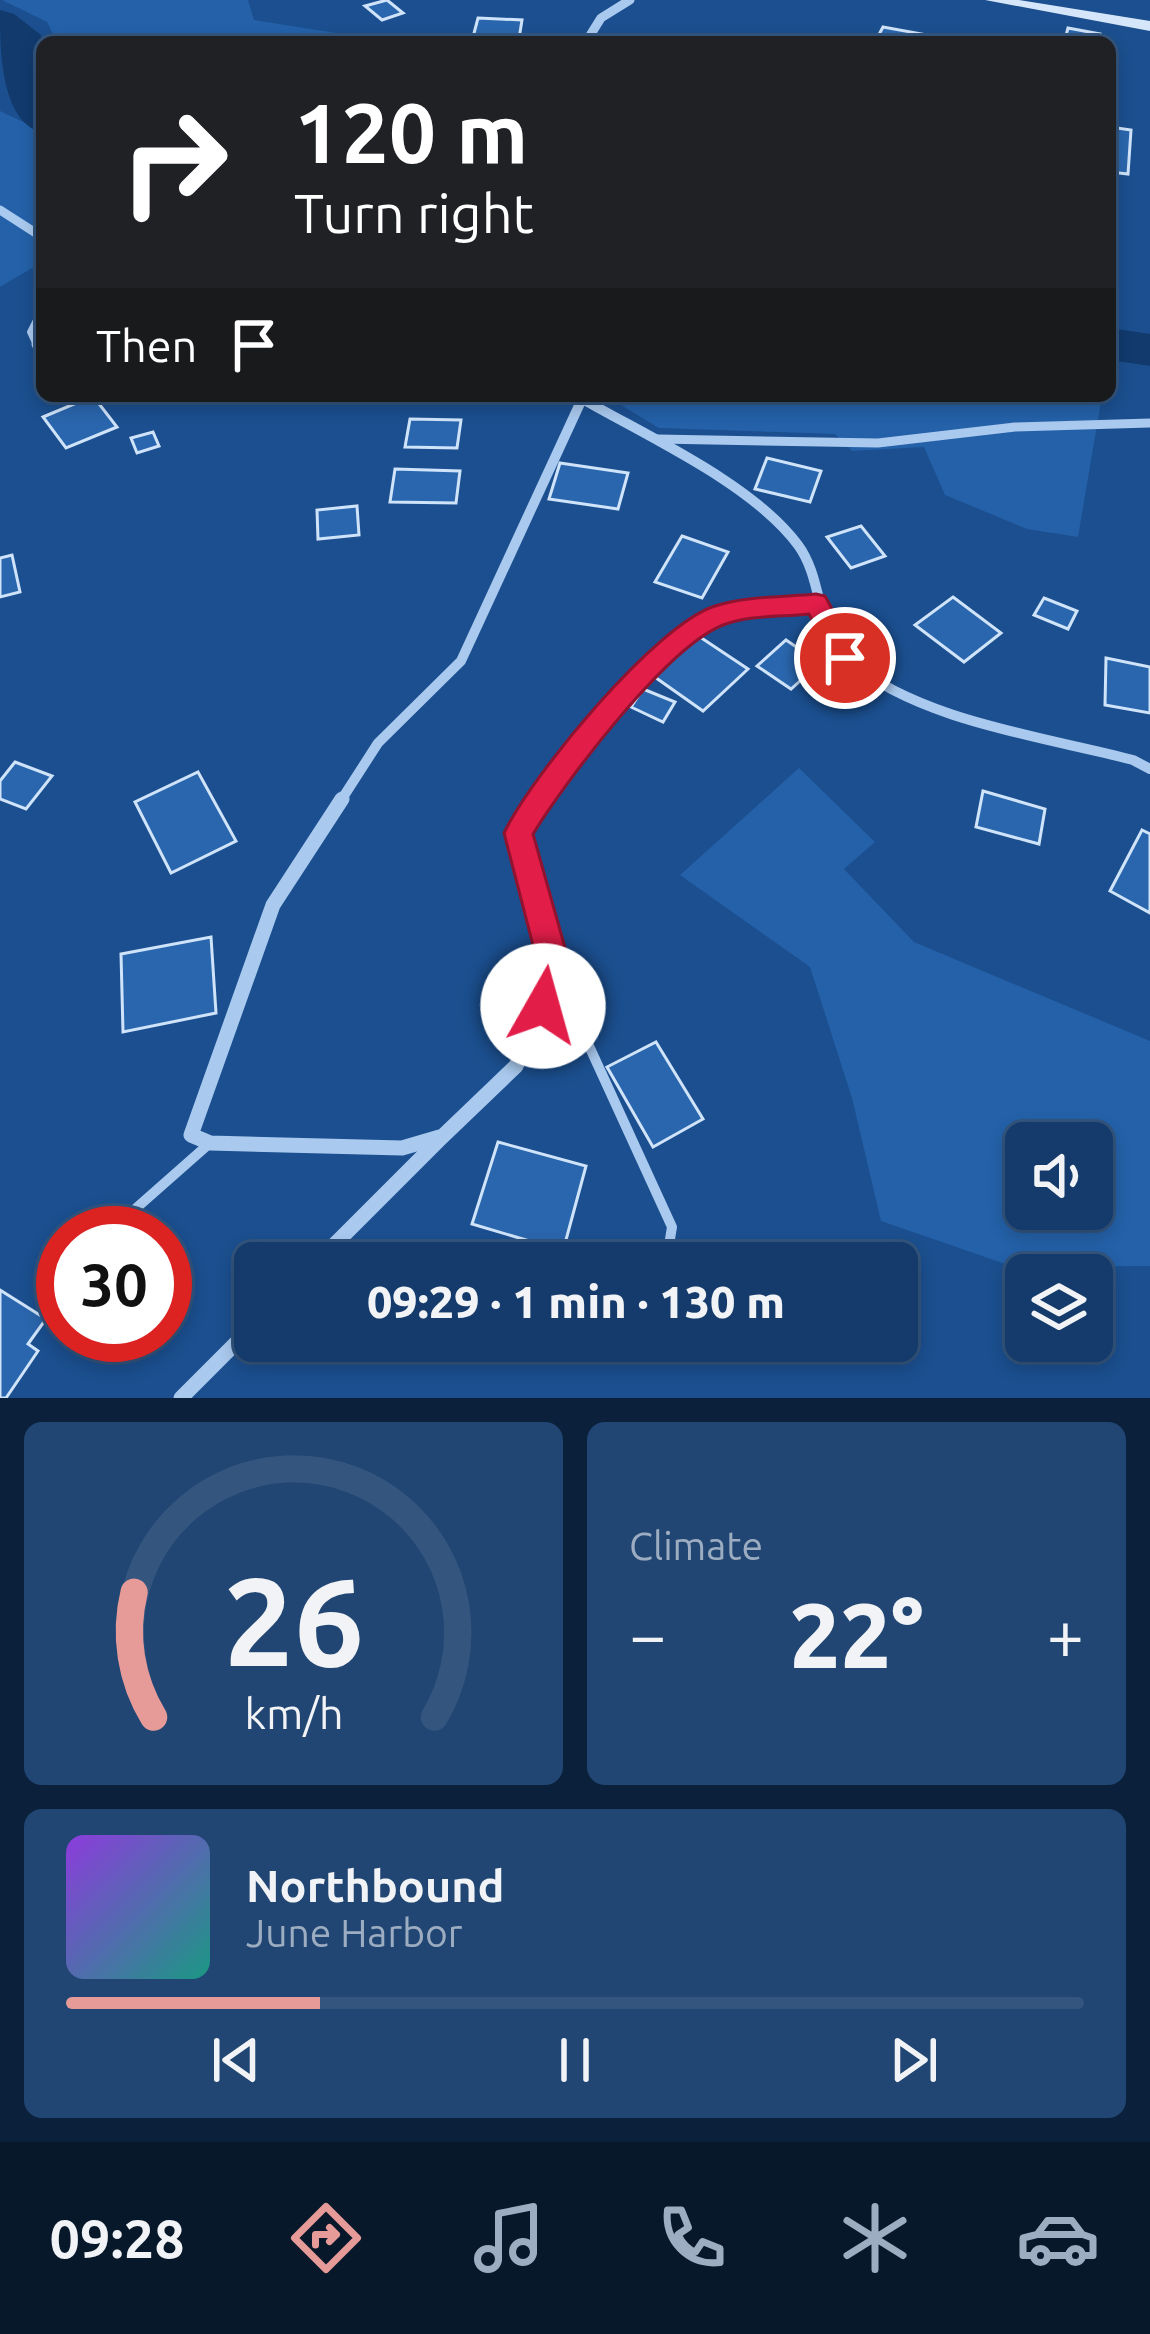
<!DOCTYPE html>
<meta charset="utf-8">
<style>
:root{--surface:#143b6b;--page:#214673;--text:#f1f3f6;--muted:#9dadc1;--line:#33557e;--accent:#e69b98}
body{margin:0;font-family:Ubuntu,sans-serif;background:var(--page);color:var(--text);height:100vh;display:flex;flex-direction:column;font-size:45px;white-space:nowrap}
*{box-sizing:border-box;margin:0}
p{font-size:39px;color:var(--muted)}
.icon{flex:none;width:66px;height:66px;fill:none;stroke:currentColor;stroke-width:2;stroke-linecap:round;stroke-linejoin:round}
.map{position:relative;height:1398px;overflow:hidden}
.panel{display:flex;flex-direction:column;gap:24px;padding:24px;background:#0b203b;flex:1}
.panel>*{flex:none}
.top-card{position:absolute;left:36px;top:36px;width:1080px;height:366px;border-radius:18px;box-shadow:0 6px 18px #0003,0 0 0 3px var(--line);background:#202124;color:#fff;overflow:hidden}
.controls{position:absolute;left:1005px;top:1122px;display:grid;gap:24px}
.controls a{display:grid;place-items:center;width:108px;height:108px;border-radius:18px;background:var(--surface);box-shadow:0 6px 18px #0003,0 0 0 3px var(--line);font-size:60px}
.speed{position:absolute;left:36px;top:1206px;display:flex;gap:24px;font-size:60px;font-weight:700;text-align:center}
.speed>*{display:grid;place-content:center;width:156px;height:156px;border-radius:50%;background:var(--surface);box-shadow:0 6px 18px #0003,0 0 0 3px var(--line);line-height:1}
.speed .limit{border:18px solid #d22;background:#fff;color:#111}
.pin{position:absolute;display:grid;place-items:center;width:102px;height:102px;color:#fff;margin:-51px;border:6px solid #fff;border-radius:50%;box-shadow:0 3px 12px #0007}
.me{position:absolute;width:132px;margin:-66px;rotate:7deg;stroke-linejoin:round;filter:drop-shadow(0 0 9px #0008)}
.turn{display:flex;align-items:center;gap:42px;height:252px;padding:0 60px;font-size:54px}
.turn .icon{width:156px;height:156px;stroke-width:2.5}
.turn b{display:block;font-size:84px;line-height:102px}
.then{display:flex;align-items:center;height:114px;padding:0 60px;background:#0003;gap:24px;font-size:45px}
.big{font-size:90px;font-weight:800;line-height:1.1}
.panel .widget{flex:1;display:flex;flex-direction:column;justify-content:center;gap:18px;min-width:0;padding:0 42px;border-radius:18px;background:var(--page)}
.panel .dial{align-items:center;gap:0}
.dial svg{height:312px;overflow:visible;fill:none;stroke:var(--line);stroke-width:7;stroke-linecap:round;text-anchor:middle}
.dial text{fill:var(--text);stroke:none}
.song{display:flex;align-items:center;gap:36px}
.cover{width:144px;height:144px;border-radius:18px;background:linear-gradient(135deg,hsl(270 70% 55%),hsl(170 70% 35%))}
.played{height:12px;border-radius:6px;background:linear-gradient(90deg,var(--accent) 25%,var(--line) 25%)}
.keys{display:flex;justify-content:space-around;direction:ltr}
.heat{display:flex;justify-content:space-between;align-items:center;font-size:66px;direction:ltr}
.panel .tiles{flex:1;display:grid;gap:24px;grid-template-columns:1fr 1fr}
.widget:last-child{grid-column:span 2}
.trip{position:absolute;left:234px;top:1242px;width:684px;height:120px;border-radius:18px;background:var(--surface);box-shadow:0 6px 18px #0003,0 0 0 3px var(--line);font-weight:800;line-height:120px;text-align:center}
.dock{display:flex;height:192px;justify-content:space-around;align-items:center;background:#08182b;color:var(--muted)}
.dock .icon{width:84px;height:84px}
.dock .selected{color:var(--accent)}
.dock b{font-size:54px;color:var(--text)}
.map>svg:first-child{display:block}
</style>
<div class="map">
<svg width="1150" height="1398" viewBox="0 0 1150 1398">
<rect width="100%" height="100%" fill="#1b4f8f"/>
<g fill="#2461a8" fill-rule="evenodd">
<path d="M2,0H248L254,20L392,42H57L47,22Z"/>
<path d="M0,111L38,129L42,140V262L0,287Z"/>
<path d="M606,396H1102L1078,537L1027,529L945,495L924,447L852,451L835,434L659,428Z"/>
<path d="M799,768L875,842L844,869L914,942L1150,1041V1266L1014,1267L881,1221L852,1098L810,967L680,875ZM1092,1143V1209H1026V1143Z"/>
</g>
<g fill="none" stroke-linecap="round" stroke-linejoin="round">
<g fill="#123a6d" fill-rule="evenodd">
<path d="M0,10L14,14L41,35L42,133C0,121 0,49 0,10Z"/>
<path d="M1110,328L1150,334V366L1110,360Z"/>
</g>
</g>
<g fill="#2a66ad" stroke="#cfe3fa" stroke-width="3">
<path d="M387,0L403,13L382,20L365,6Z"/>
<path d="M478,18L522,20L519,39L473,37Z"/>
<path d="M883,27L922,34L918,42H875Z"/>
<path d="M1068,28L1100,34L1098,42H1049L1051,37L1065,39Z"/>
<path d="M1110,127L1131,130L1128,174L1110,172Z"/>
<path d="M93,396L117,427L66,448L43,417Z"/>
<path d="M410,419L461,420L457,448L405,447Z"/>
<path d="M153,432L159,446L137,453L131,438Z"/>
<path d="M767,458L821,471L810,502L755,489Z"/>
<path d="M560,463L628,473L618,509L549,499Z"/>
<path d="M395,469L460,471L456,503L390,502Z"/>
<path d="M357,506L359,535L318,539L317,510Z"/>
<path d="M861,526L885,556L851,568L827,537Z"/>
<path d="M682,536L728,552L702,598L655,582Z"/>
<path d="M12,555L20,592L0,597V558Z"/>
<path d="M953,597L1001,633L964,662L915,625Z"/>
<path d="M1044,598L1077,611L1068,629L1034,615Z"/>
<path d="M697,635L748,669L703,711L652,675Z"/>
<path d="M786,640L820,663L791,689L757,666Z"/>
<path d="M1106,658L1150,667V713L1105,705Z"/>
<path d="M643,689L675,702L663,722L631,707Z"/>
<path d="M15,762L52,776L26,809L0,799V781Z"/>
<path d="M198,772L236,841L171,873L135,802Z"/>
<path d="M983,791L1045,809L1039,844L976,827Z"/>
<path d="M1142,830L1150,834V913L1110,891Z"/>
<path d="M211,937L216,1013L123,1032L121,954Z"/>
<path d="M656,1042L703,1119L653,1147L607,1067Z"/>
<path d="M498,1142L586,1166L563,1251L472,1224Z"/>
<path d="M0,1290L46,1319L28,1344L38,1351L6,1398H0Z"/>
</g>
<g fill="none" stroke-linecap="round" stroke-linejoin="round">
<path stroke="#a9c9ee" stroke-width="6" d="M37,347L30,332L42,308"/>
<g stroke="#a9c9ee" stroke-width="9">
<path d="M36,344L42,357"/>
<path d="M658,439L878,443L1015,427L1150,423"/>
</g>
<g stroke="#a9c9ee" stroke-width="10">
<path d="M557,976L672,1227L666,1263"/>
<path d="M108,1233L210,1143"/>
<path d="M46,1288L63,1273"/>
</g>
<g stroke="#a9c9ee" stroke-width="9">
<path d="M586,42L601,18L630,0"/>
<path d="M0,210L42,237"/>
</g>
<g stroke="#a9c9ee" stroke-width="10">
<path d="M579,397C646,436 752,483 798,545C824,580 815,632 849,661C919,721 1046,737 1133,760L1150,769"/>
<path d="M340,802L378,743L461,661L582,399"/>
<path d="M539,802C582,740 650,642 722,614C752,603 785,606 816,603"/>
</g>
<g stroke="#a9c9ee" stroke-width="15">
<path d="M342,799L273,905L191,1135L210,1143L402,1148L443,1136L516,1066L557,976L518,833L541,799"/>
<path d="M316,1263L442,1137"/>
<path d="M181,1398L255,1324"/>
</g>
<path fill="#d6e6fa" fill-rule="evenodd" d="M985,0H1019L1150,21V31Z"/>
</g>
<path fill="#e11d48" stroke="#92132f" stroke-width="3" d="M816,594L825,596L855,651L858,658L855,665H836L809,614C783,617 750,615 726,624C669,643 565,782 533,834L573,976L554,1016L543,1021L532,1016L527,1006L541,976L504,833C532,775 655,625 715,606C746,596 784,597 816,594Z"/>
</svg>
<div class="controls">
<a><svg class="icon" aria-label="sound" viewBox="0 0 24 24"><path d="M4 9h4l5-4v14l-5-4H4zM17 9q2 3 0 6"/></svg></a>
<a><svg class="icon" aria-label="layers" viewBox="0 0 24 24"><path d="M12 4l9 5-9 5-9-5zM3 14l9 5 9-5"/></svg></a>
</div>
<div class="speed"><div class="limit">30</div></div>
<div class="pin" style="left:845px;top:658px;background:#d93025"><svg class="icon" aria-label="arrive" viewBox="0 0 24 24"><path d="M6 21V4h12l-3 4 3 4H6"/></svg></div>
<svg class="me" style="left:543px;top:1006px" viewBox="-20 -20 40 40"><circle r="19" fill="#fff"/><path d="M0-13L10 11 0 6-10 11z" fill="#e11d48"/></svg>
<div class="trip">09:29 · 1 min · 130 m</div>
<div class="top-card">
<div class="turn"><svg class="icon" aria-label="right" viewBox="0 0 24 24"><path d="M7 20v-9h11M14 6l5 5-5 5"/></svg><div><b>120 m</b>Turn right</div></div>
<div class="then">Then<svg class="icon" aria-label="arrive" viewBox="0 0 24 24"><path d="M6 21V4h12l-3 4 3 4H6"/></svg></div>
</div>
</div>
<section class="panel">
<div class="tiles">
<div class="widget dial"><svg viewBox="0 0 100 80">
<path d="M14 69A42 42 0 1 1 86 69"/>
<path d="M14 69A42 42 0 0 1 9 37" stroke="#e69b98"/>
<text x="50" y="56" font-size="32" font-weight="700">26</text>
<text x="50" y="72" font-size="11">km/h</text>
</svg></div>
<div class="widget"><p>Climate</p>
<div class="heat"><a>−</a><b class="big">22°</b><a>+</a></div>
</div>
<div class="widget">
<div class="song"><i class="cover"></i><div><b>Northbound</b><p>June Harbor</p></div></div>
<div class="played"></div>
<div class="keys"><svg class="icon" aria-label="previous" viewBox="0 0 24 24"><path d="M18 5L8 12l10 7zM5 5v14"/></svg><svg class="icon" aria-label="pause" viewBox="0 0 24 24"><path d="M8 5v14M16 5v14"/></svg><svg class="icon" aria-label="next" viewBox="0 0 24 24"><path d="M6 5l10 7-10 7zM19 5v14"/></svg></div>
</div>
</div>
</section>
<nav class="dock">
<b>09:28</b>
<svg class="icon selected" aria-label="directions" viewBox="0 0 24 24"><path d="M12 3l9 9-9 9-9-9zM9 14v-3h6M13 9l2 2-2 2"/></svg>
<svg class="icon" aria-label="music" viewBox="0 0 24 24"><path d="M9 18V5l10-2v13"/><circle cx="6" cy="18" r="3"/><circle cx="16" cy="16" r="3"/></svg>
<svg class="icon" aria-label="phone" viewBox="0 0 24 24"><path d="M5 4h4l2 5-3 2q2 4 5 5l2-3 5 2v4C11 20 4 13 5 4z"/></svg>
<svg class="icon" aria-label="climate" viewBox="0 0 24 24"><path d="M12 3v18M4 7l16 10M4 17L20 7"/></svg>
<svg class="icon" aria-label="car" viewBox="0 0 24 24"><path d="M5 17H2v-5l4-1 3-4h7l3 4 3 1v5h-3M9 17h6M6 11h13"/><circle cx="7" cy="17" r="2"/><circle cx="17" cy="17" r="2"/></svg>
</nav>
